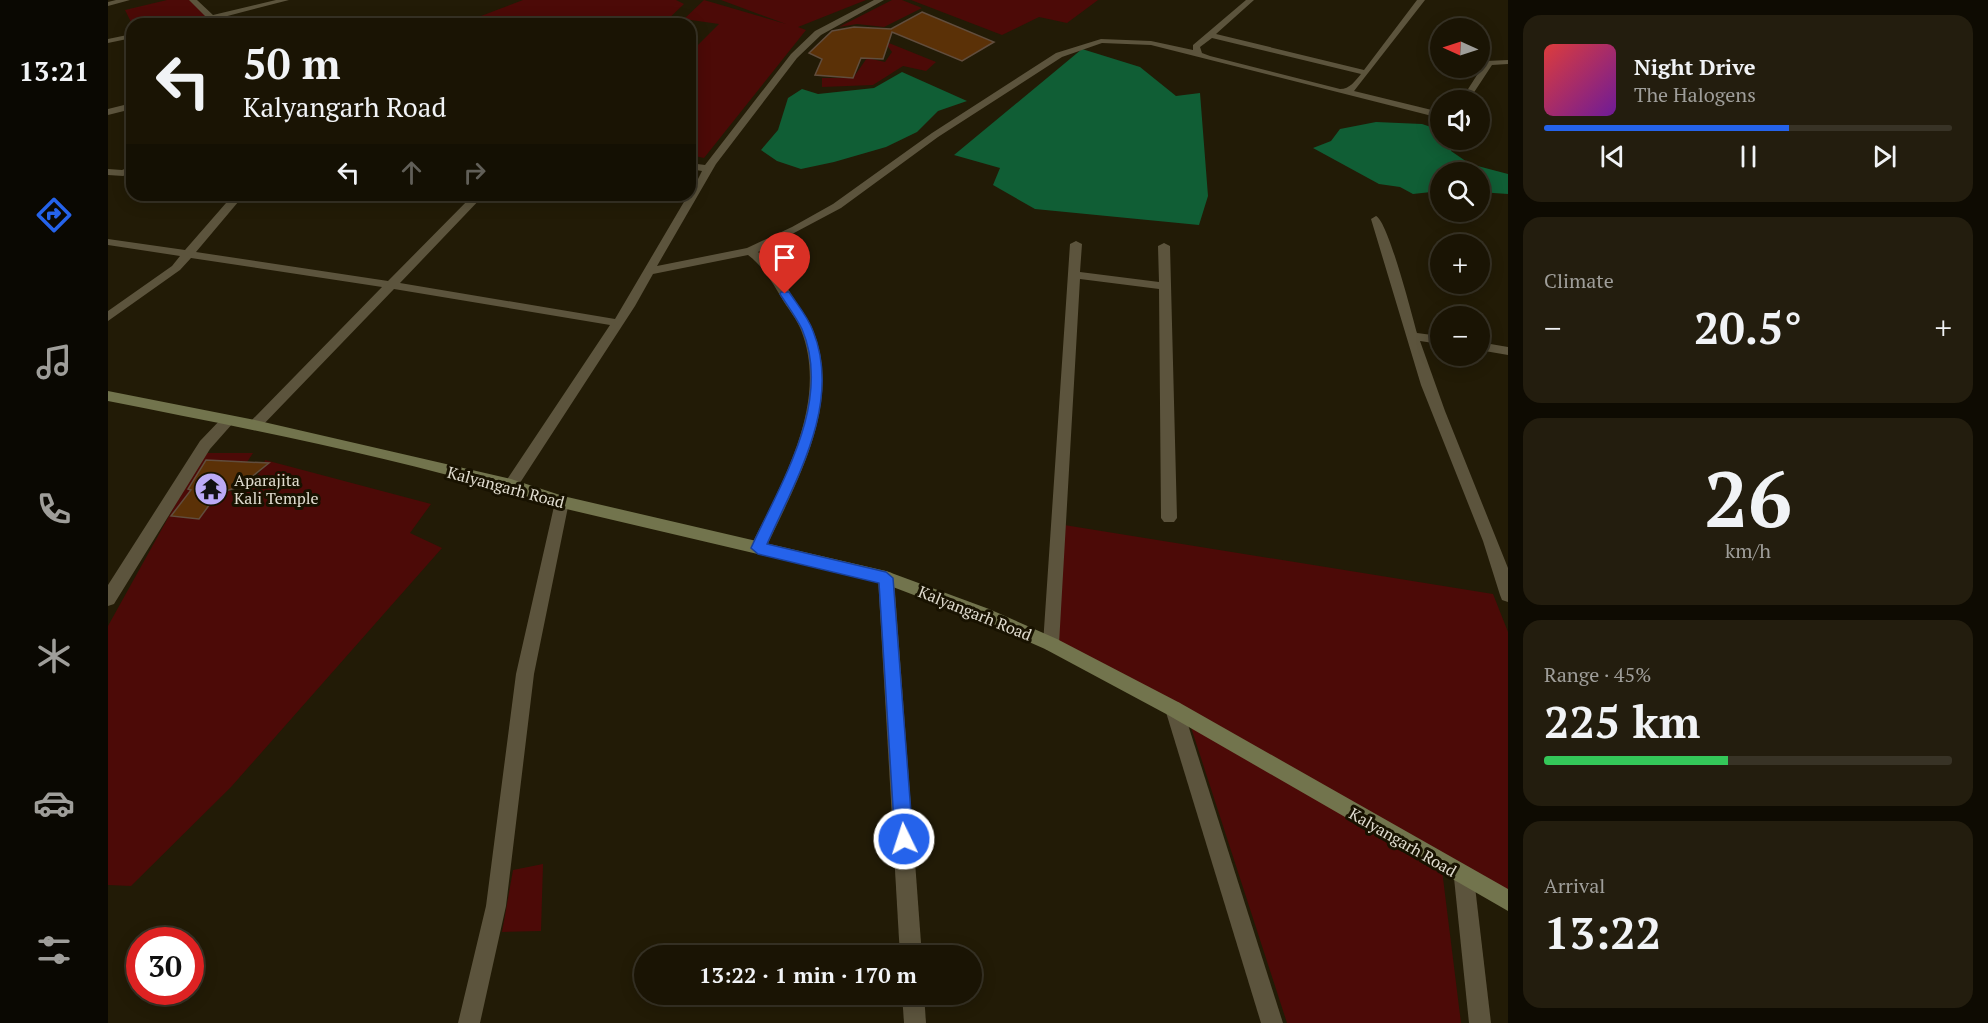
<!DOCTYPE html>
<meta charset="utf-8">
<style>
:root{--surface:#1a1404;--page:#231d0e;--text:#f1f3f6;--muted:#9f9e9a;--line:#383326;--accent:#2563eb}
body{margin:0;font-family:"PT Serif",serif;background:var(--page);color:var(--text);height:100vh;display:flex;flex-direction:column;font-size:22px;white-space:nowrap}
*{box-sizing:border-box;margin:0}
p{font-size:20px;color:var(--muted)}
.icon{flex:none;width:33px;height:33px;fill:none;stroke:currentColor;stroke-width:2;stroke-linecap:round;stroke-linejoin:round}
.map{position:relative;flex:1;overflow:hidden}
.details{display:flex;flex-direction:column;gap:15px;padding:15px;background:#0e0b02;width:480px}
.details>*{flex:none}
.guide{position:absolute;left:18px;top:18px;width:570px;height:183px;border-radius:18px;box-shadow:0 3px 15px #0003,0 0 0 2px var(--line);background:#1a1404;color:var(--text);overflow:hidden}
.needle{width:39px;rotate:273deg}
.tools{position:absolute;left:1322px;top:18px;display:grid;gap:12px}
.tools a{display:grid;place-items:center;width:60px;height:60px;border-radius:50%;background:var(--surface);box-shadow:0 3px 15px #0003,0 0 0 2px var(--line);font-size:30px}
.speed{position:absolute;left:18px;top:927px;display:flex;gap:12px;font-size:30px;font-weight:700;text-align:center}
.speed>*{display:grid;place-content:center;width:78px;height:78px;border-radius:50%;background:var(--surface);box-shadow:0 3px 15px #0003,0 0 0 2px var(--line);line-height:1}
.speed .limit{border:9px solid #d22;background:#fff;color:#111}
.pin{position:absolute;display:grid;place-items:center;width:51px;height:51px;color:#fff;margin:-62px -26px;border-radius:50% 50% 50% 0;rotate:-45deg;box-shadow:0 0 6px #0007}
.pin .icon{rotate:45deg}
.me{position:absolute;width:66px;margin:-33px;rotate:356deg;stroke-linejoin:round;filter:drop-shadow(0 0 4px #0008)}
.turn{display:flex;align-items:center;gap:21px;height:126px;padding:0 18px;font-size:27px}
.turn .icon{width:78px;height:78px;stroke-width:2.5}
.turn b{display:block;font-size:42px;line-height:51px}
.lanes{display:flex;align-items:center;height:57px;padding:0 18px;background:#0003;justify-content:center;gap:30px;direction:ltr}
.lanes .off{opacity:.35}
.big{font-size:45px;font-weight:600;line-height:1.1}
.details .tile{flex:1;display:flex;flex-direction:column;justify-content:center;gap:9px;min-width:0;padding:0 21px;border-radius:18px;background:var(--page)}
.details .dial{align-items:center;gap:0}
.dial b{font-size:78px;line-height:1}
.song{display:flex;align-items:center;gap:18px}
.cover{width:72px;height:72px;border-radius:9px;background:linear-gradient(135deg,hsl(0 70% 55%),hsl(280 70% 35%))}
.played{height:6px;border-radius:3px;background:linear-gradient(90deg,var(--accent) 60%,var(--line) 60%)}
.keys{display:flex;justify-content:space-around;direction:ltr}
.heat{display:flex;justify-content:space-between;align-items:center;font-size:33px;direction:ltr}
.charge{height:9px;border-radius:4px;background:linear-gradient(90deg,#34c759 45%,var(--line) 0)}
.trip{position:absolute;left:526px;top:945px;width:348px;height:60px;border-radius:30px;background:var(--surface);box-shadow:0 3px 15px #0003,0 0 0 2px var(--line);font-weight:600;line-height:60px;text-align:center}
main{display:flex;flex:1;min-height:0}
.menu{display:flex;flex-direction:column;width:108px;justify-content:space-around;align-items:center;background:#0a0802;color:var(--muted)}
.menu .icon{width:42px;height:42px}
.menu .on{color:var(--accent)}
.menu b{font-size:27px;color:var(--text)}
.map>svg:first-child{display:block}
</style>
<main>
<nav class="menu">
<b>13:21</b>
<svg class="icon on" aria-label="directions" viewBox="0 0 24 24"><path d="M12 3l9 9-9 9-9-9zM9 14v-3h6M13 9l2 2-2 2"/></svg>
<svg class="icon" aria-label="music" viewBox="0 0 24 24"><path d="M9 18V5l10-2v13"/><circle cx="6" cy="18" r="3"/><circle cx="16" cy="16" r="3"/></svg>
<svg class="icon" aria-label="phone" viewBox="0 0 24 24"><path d="M5 4h4l2 5-3 2q2 4 5 5l2-3 5 2v4C11 20 4 13 5 4z"/></svg>
<svg class="icon" aria-label="climate" viewBox="0 0 24 24"><path d="M12 3v18M4 7l16 10M4 17L20 7"/></svg>
<svg class="icon" aria-label="car" viewBox="0 0 24 24"><path d="M5 17H2v-5l4-1 3-4h7l3 4 3 1v5h-3M9 17h6M6 11h13"/><circle cx="7" cy="17" r="2"/><circle cx="17" cy="17" r="2"/></svg>
<svg class="icon" aria-label="filters" viewBox="0 0 24 24"><path d="M4 7h16M4 17h16"/><circle cx="9" cy="7" r="2"/><circle cx="15" cy="17" r="2"/></svg>
</nav>
<div class="map">
<svg width="1400" height="1023" viewBox="0 0 1400 1023">
<rect width="100%" height="100%" fill="#221b06"/>
<g fill="#4c0a07">
<path d="M59,0H85L104,18L77,24H24L17,10Z"/>
<path d="M415,0H568L576,4L555,24H352Z"/>
<path d="M596,0L678,24L613,0H758L690,27L698,30L596,158L582,155V53L611,24L576,19Z"/>
<path d="M784,0H794L814,8L776,27L749,24L731,27Z"/>
<path d="M803,0H990L959,23L931,17L894,35Z"/>
<path d="M776,41L828,62L818,71L795,66L765,85L714,87V78H745L759,58L777,62L784,52Z"/>
<path d="M96,453H145L120,491L135,493L155,468L157,460L323,504L302,533L334,548L123,787L23,886L0,885V626Z"/>
<path d="M950,524L1385,594L1400,632V899L1333,862L1353,1023H1179L1081,721L943,644Z"/>
<path d="M435,864L433,931L394,932L405,870Z"/>
</g>
<g fill="#105e35">
<path d="M974,49L1032,67L1068,96L1092,93L1100,196L1091,225L927,209L885,185L892,168L846,155Z"/>
<path d="M794,72L859,101L830,111L809,132L778,147L726,162L693,169L669,161L653,150L670,130L680,98L694,89L710,94L766,88Z"/>
<path d="M1268,122L1314,124L1332,130V140H1345L1343,151L1362,164L1400,174V194L1371,192V172H1332V191L1305,194L1292,187L1271,184L1205,148L1223,141L1232,129Z"/>
</g>
<g fill="#5b3107" stroke="#614d3d" stroke-width="1.5">
<path d="M814,12L886,42L854,61L784,32L775,59L753,58L745,78L707,75L714,59L701,53L724,31L746,27L783,29Z"/>
<path d="M98,460L161,463L131,487L110,493L91,519L63,516L83,490L80,489Z"/>
</g>
<g fill="none" stroke-linecap="round" stroke-linejoin="round">
<g fill="#5c543d" fill-rule="evenodd">
<path d="M8,0H22L0,6V2Z"/>
<path d="M81,0H89L105,15L168,0H181L108,19L113,24H105L101,21L74,24L98,17Z"/>
<path d="M766,0H776L713,35L689,58L608,164L549,266L639,248L684,227L725,204L824,133L948,53L993,39L1043,41L1085,50V45L1138,0H1146L1108,34L1256,70L1309,0H1317L1246,91L1332,112V118L1043,45L994,43L954,57L830,137L733,208L650,252C666,264 676,282 686,299C692,309 701,319 705,330C735,403 688,483 658,548L655,552H645L642,548C673,484 722,403 693,330C689,320 682,311 676,302C666,285 656,267 640,255L545,274L527,306L408,489H398L396,485L398,481L502,325L286,289L152,428L147,430L140,425L142,422L274,287L83,258L72,270L0,321V311L64,266L72,256L0,245V239L77,250L125,195H136L88,252L280,281L365,195H376L292,283L507,319L580,195H582L594,171L582,169V163L597,165L683,54L707,31ZM1104,38L1253,74C1247,81 1242,89 1232,89L1102,56L1094,53L1092,47Z"/>
<path d="M24,34V38L0,43V39Z"/>
<path d="M1400,60V64L1384,65L1361,100H1353L1378,61Z"/>
<path d="M24,103V109L0,115V109Z"/>
<path d="M24,166V173L15,176L0,175V169L14,170Z"/>
<path d="M1268,216C1280,221 1304,315 1309,333L1332,336V344L1312,341L1337,411L1400,568V602L1394,600L1392,595L1375,541L1313,385L1263,219Z"/>
<path d="M968,241L974,244L972,272L1051,282L1050,246L1056,243L1062,246L1069,518L1066,522H1056L1053,518L1051,289L972,279L951,644L949,649L943,651L937,649L935,644L962,244Z"/>
<path d="M1371,342L1400,347V355L1371,350Z"/>
<path d="M120,415L125,417L127,420L125,423L102,449L6,604L0,606V585L92,441L115,417Z"/>
<path d="M454,496L459,498L461,502L426,674L398,906L372,1023H350L378,906L408,674L447,502L449,498Z"/>
<path d="M778,571L784,573L786,578L814,956H792L770,578L772,573Z"/>
<path d="M1066,701L1072,703L1075,709L1175,1023H1153L1057,709L1060,703Z"/>
<path d="M1356,868L1363,871L1366,878L1383,1023H1361L1346,878L1349,871Z"/>
<path d="M794,994H816L818,1023H796Z"/>
</g>
<path fill="#72744d" fill-rule="evenodd" d="M0,391L147,420L403,479L455,496L778,571L881,609L949,639L1072,703L1400,889V911L1060,715L937,649L869,619L777,584L454,508C306,461 152,431 0,401Z"/>
</g>
<path fill="#2563eb" stroke="#184099" stroke-width="1.5" d="M673,292H681C689,304 700,317 705,331C734,403 688,479 659,544L778,572L785,578L805,839L803,845L796,848L790,845L787,839L771,583L650,554L643,548C672,484 725,402 694,329C688,317 679,305 672,294Z"/>
<defs>
<symbol id="temple-disc" viewBox="-11 -11 22 22"><circle r="9.5" fill="#bbaaf6" stroke="#181200"/><path d="M0-6L5-2H3V0L6.5 2.5H4V6H1.5V3h-3V6H-4V2.5H-6.5L-3 0V-2H-5Z" fill="#111"/></symbol>
</defs>
<g fill-rule="evenodd">
<use href="#temple-disc" x="84" y="470" width="38" height="38"/>
</g>
<g text-anchor="middle" dominant-baseline="central" stroke-width="6" stroke-linejoin="round" paint-order="stroke">
<g font-size="16" fill="#e0dccf" stroke="#181200" text-anchor="start">
<text x="126" y="480">Aparajita<tspan x="126" dy="18">Kali Temple</tspan></text>
</g>
<g font-size="16" fill="#e0dccf" stroke="#181200">
<text transform="translate(398 487) rotate(15)">Kalyangarh Road</text>
<text transform="translate(867 613) rotate(22)">Kalyangarh Road</text>
<text transform="translate(1295 842) rotate(30)">Kalyangarh Road</text>
</g>
</g>
</svg>
<div class="tools">
<a><svg class="needle" viewBox="-14 -14 28 28"><path d="M0-13l5 13h-10z" fill="#e53935"/><path d="M0 13l5-13h-10z" fill="#9f9e9a"/></svg></a>
<a><svg class="icon" aria-label="sound" viewBox="0 0 24 24"><path d="M4 9h4l5-4v14l-5-4H4zM17 9q2 3 0 6"/></svg></a>
<a><svg class="icon" aria-label="search" viewBox="0 0 24 24"><circle cx="10" cy="10" r="6"/><path d="M15 15l6 6"/></svg></a>
<a>+</a>
<a>−</a>
</div>
<div class="speed"><div class="limit">30</div></div>
<div class="pin" style="left:677px;top:294px;background:#d93025"><svg class="icon" aria-label="arrive" viewBox="0 0 24 24"><path d="M6 21V4h12l-3 4 3 4H6"/></svg></div>
<svg class="me" style="left:796px;top:839px" viewBox="-20 -20 40 40"><circle r="17" fill="#2563eb" stroke="#fff" stroke-width="3"/><path d="M0-11L8 9 0 5-8 9z" fill="#fff"/></svg>
<div class="trip">13:22 · 1 min · 170 m</div>
<div class="guide">
<div class="turn"><svg class="icon" aria-label="left" viewBox="0 0 24 24"><path d="M17 20v-9H6M10 6l-5 5 5 5"/></svg><div><b>50 m</b>Kalyangarh Road</div></div>
<div class="lanes"><svg class="icon" aria-label="left" viewBox="0 0 24 24"><path d="M17 20v-9H6M10 6l-5 5 5 5"/></svg><svg class="icon off" aria-label="ahead" viewBox="0 0 24 24"><path d="M12 20V5M6 11l6-6 6 6"/></svg><svg class="icon off" aria-label="right" viewBox="0 0 24 24"><path d="M7 20v-9h11M14 6l5 5-5 5"/></svg></div>
</div>
</div>
<section class="details">
<div class="tile">
<div class="song"><i class="cover"></i><div><b>Night Drive</b><p>The Halogens</p></div></div>
<div class="played"></div>
<div class="keys"><svg class="icon" aria-label="previous" viewBox="0 0 24 24"><path d="M18 5L8 12l10 7zM5 5v14"/></svg><svg class="icon" aria-label="pause" viewBox="0 0 24 24"><path d="M8 5v14M16 5v14"/></svg><svg class="icon" aria-label="next" viewBox="0 0 24 24"><path d="M6 5l10 7-10 7zM19 5v14"/></svg></div>
</div>
<div class="tile"><p>Climate</p>
<div class="heat"><a>−</a><b class="big">20.5°</b><a>+</a></div>
</div>
<div class="tile dial"><b>26</b><p>km/h</p></div>
<div class="tile"><p>Range · 45%</p><b class="big">225 km</b><div class="charge"></div></div>
<div class="tile"><p>Arrival</p><b class="big">13:22</b></div>
</section>
</main>
